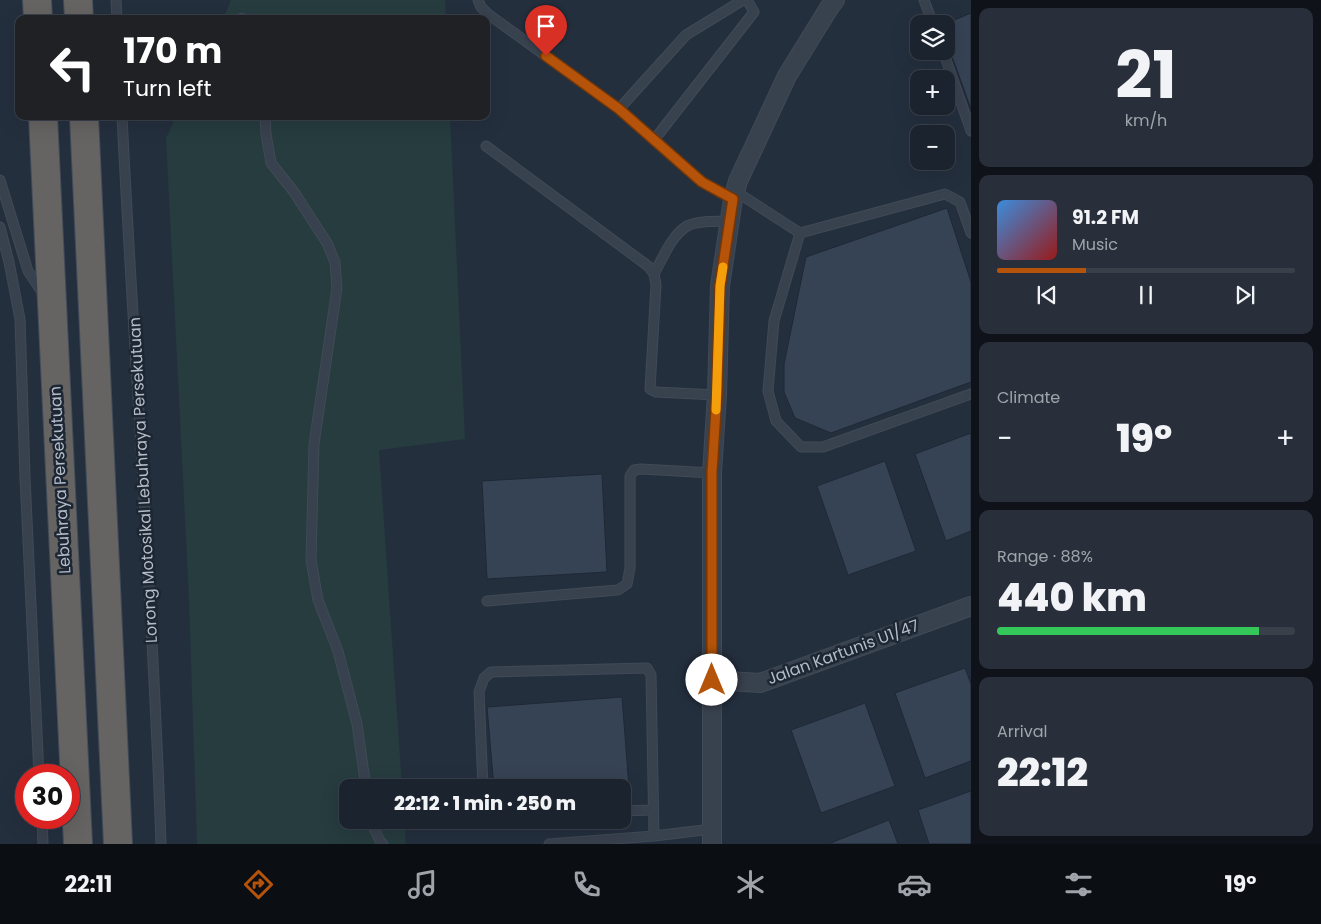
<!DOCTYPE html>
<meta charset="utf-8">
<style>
:root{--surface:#1b232e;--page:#282f3a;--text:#f1f3f6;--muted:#a0a4aa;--line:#39404a;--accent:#b45309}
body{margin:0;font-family:Poppins,sans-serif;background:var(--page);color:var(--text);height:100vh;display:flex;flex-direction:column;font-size:19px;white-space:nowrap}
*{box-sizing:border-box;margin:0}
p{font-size:16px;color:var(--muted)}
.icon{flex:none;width:28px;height:28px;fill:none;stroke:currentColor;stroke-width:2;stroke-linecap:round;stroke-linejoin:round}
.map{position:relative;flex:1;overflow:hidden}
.details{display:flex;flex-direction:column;gap:8px;padding:8px;background:#0f1319;width:350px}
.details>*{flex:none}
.top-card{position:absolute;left:15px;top:15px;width:475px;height:105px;border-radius:10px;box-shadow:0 5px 20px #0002,0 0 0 1px var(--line);background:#202124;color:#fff;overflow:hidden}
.fabs{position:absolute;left:910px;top:15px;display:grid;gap:10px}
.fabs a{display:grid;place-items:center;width:45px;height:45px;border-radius:10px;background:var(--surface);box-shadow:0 5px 20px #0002,0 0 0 1px var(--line);font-size:25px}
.speed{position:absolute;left:15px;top:764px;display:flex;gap:10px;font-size:25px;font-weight:700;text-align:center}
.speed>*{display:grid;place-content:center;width:65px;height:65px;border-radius:50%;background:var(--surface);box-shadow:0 5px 20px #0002,0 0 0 1px var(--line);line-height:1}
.speed .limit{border:8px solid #d22;background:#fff;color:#111}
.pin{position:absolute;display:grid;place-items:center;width:42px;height:42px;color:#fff;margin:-51px -21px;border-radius:50% 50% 50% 0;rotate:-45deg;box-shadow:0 0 5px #0007}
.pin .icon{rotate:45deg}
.me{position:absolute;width:55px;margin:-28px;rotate:0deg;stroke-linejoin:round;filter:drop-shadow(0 0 4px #0008)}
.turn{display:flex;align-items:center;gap:18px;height:105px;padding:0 25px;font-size:22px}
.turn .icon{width:65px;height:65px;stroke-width:2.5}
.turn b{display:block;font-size:35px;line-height:42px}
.big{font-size:38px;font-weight:800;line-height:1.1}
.details .tile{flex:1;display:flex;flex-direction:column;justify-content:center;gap:8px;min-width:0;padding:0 18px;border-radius:10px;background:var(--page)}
.details .dial{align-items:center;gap:0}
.dial b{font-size:65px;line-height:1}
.song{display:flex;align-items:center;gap:15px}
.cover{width:60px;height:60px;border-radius:8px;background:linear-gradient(135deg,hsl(210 70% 55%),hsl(0 70% 35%))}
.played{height:5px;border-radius:2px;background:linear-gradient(90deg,var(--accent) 30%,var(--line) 30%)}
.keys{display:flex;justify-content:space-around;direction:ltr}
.heat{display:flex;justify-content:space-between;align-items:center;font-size:28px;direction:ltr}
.charge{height:8px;border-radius:4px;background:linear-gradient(90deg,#34c759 88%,var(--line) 0)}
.trip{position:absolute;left:339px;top:779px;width:292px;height:50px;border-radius:10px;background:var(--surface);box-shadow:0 5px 20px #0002,0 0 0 1px var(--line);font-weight:800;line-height:50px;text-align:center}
.menu{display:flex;height:80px;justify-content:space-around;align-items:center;background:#0b0e12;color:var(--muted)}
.menu .icon{width:35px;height:35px}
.menu .selected{color:var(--accent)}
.menu b{font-size:22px;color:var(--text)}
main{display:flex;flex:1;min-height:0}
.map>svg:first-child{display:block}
</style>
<main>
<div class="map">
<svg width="971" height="844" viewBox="0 0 971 844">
<rect width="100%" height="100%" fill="#242f3e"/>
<g fill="#263c3f">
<path d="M231,0H445L446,19H223Z"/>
<path d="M176,116H450L465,439L379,450L402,787L348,788V820H404L406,844H197L189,600L166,138Z"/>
</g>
<g fill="#364354" stroke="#1f2835">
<path d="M971,13V109L946,40V24H945Z"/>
<path d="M947,208L971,282V382L831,433L795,418L784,392V364L806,257Z"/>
<path d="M971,433V531L946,541L915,454Z"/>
<path d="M885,461L916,551L848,575L817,486Z"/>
<path d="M602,474L607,572L487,579L482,481Z"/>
<path d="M965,668L971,684V761L925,778L895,693Z"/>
<path d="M622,697L630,800L622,801V788H494L487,707Z"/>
<path d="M865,703L895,786L821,813L791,730Z"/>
<path d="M971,791V844H929L918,810Z"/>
<path d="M889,820L898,844H828Z"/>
</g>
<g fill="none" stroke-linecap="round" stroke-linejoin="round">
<defs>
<g id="service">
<path d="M116,0L117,19"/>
<path d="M478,0L481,7L488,14L619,109"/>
<path d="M924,0L933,24"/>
<path d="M242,18L243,19"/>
<path d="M943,51L971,131"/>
<path d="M122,116C134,359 153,601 161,844"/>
<path d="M265,116L266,134L271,163L294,192L327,243L335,262L337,288L314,444L311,560L318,600L338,651L357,724L366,788"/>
<path d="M654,140L619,109L686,35L743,0"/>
<path d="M486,146L648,266L654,274L656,285L650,389L656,392L717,395"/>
<path d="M0,180L28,271L44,295"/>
<path d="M735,191L800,233L774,321L768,391L776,421L801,447H823L971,394"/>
<path d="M733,199L702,182L654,140L754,12L747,0"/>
<path d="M0,227L9,262L20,319L25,477L39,775"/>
<path d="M800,233L945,194L960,202L971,233"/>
<path d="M654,274C663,258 671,236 687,226C699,220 717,222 730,221"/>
<path d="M487,601L618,590L627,584L630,568V476L634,470L641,469L712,473"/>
<path d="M483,788L479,692L484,678L491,672L647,668L651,675L654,836"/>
<path d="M622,811L653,810"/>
<path d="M42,818L43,844"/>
<path d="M370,820L380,841L383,844"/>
<path d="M549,844L654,836L712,829"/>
</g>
<g id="minor">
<path d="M712,680L760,683L971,606"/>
<path d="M712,844V473L717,395L720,286L733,199L738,181L787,76L829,8L835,0"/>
</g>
<g id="trunk">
<path d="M37,0L38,19"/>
<path d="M78,0L79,19"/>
<path d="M43,116L78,844"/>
<path d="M84,116L118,844"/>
</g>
</defs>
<use href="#service" stroke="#414a57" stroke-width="11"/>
<use href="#minor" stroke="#414a57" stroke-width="20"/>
<use href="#trunk" stroke="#434c59" stroke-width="30"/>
<use href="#service" stroke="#38414e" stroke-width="9"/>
<use href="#minor" stroke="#38414e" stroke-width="18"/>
<use href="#trunk" stroke="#656462" stroke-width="28"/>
</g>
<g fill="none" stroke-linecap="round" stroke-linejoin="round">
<defs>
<path id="route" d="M546,56L619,109L702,182L733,199L720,286L717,394L712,472V680"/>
</defs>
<use href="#route" stroke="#753606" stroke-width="12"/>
<use href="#route" stroke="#b45309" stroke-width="9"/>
<path stroke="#f59e0b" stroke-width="9" d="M716,410L720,286L723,267"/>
</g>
<g text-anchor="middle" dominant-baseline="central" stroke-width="5" stroke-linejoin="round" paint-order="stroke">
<g font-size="16" fill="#b4bcc9" stroke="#1d2633">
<text transform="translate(60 480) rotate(-93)">Lebuhraya Persekutuan</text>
<text transform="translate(143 480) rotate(-93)">Lorong Motosikal Lebuhraya Persekutuan</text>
<text transform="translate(843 652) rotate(-20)">Jalan Kartunis U1/47</text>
</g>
</g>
</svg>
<div class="fabs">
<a><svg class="icon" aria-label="layers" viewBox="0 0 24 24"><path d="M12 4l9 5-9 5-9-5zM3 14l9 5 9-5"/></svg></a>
<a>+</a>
<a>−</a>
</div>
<div class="speed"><div class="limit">30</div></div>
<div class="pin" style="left:546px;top:56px;background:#d93025"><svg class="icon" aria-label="arrive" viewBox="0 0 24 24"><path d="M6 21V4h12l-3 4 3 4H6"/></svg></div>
<svg class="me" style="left:712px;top:680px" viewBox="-20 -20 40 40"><circle r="19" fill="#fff"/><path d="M0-13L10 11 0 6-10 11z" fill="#b45309"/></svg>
<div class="trip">22:12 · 1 min · 250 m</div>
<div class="top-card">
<div class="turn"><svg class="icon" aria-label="left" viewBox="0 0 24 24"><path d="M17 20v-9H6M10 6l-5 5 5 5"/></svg><div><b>170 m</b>Turn left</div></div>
</div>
</div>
<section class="details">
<div class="tile dial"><b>21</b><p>km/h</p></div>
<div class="tile">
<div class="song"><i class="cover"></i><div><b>91.2 FM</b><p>Music</p></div></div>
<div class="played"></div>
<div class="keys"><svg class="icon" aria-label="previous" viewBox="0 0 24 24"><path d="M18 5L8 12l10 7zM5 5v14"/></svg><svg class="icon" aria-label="pause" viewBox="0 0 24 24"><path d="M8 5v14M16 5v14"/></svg><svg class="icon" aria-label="next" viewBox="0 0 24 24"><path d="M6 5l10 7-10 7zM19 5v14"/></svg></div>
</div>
<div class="tile"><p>Climate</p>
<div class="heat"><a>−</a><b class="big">19°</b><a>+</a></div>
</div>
<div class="tile"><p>Range · 88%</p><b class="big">440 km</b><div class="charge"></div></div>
<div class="tile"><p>Arrival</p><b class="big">22:12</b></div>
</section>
</main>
<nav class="menu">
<b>22:11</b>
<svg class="icon selected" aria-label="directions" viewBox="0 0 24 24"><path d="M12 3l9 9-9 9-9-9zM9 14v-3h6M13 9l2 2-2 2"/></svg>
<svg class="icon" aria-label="music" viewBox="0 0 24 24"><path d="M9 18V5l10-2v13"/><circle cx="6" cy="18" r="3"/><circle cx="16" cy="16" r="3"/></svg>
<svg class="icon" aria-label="phone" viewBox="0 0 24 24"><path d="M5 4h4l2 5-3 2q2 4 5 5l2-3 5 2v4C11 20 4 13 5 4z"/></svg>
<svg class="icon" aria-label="climate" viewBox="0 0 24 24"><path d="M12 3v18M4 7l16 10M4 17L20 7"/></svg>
<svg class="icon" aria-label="car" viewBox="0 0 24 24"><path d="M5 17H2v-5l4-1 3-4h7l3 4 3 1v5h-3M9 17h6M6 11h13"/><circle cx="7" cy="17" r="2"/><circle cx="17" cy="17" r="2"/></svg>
<svg class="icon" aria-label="filters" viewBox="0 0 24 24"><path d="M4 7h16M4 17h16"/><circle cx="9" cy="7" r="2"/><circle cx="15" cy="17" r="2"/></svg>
<b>19°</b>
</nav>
